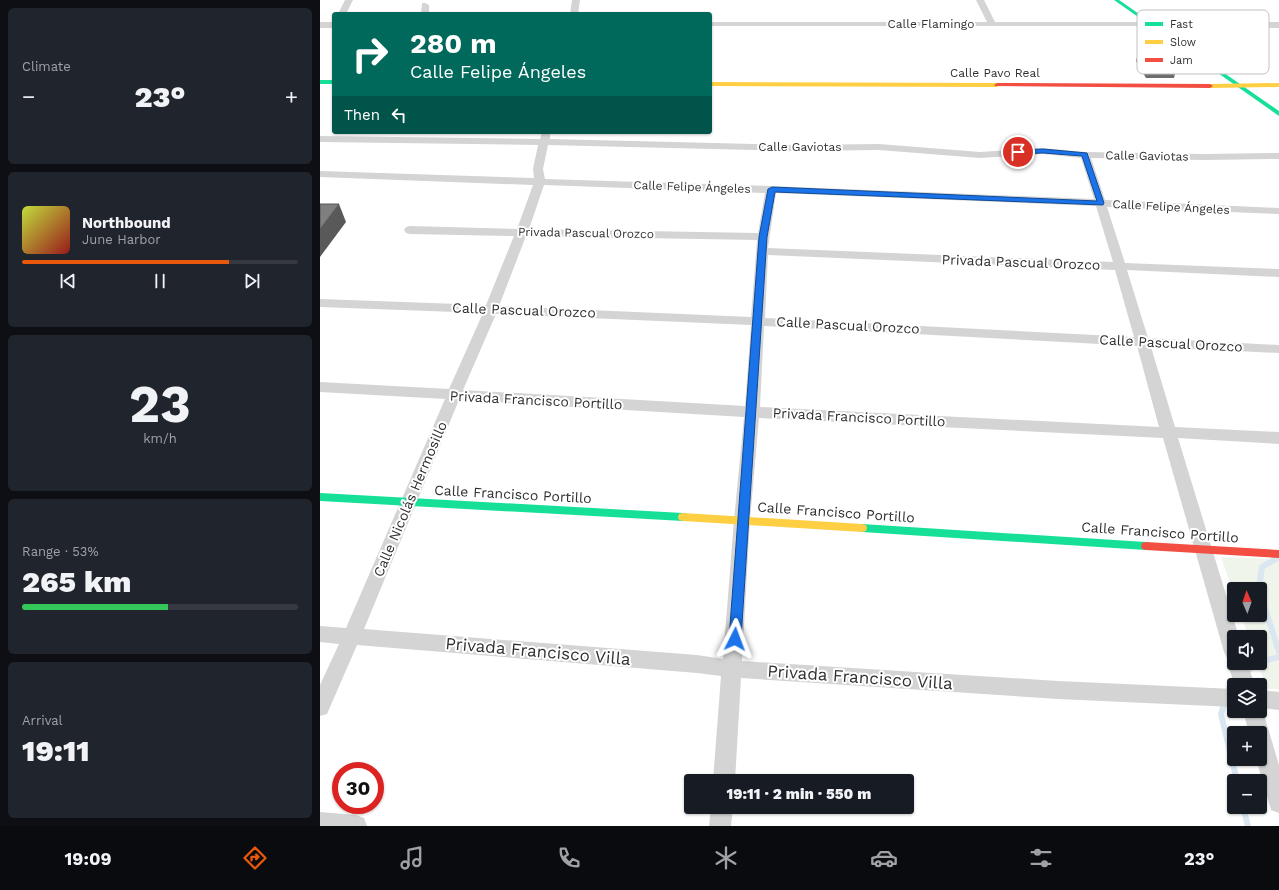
<!DOCTYPE html>
<meta charset="utf-8">
<style>
:root{--surface:#171b24;--page:#20242c;--text:#f1f3f6;--muted:#9ea1a6;--line:#363941;--accent:#ea580c}
body{margin:0;font-family:"Work Sans",sans-serif;background:var(--page);color:var(--text);height:100vh;display:flex;flex-direction:column;font-size:15px;white-space:nowrap}
*{box-sizing:border-box;margin:0}
p{font-size:13px;color:var(--muted)}
.icon{flex:none;width:22px;height:22px;fill:none;stroke:currentColor;stroke-width:2;stroke-linecap:round;stroke-linejoin:round}
.map{position:relative;flex:1;overflow:hidden}
.details{display:flex;flex-direction:column;gap:8px;padding:8px;background:#0d0f14;width:320px}
.details>*{flex:none}
.banner{position:absolute;left:12px;top:12px;width:380px;height:122px;border-radius:4px;box-shadow:0 1px 3px #0004;background:#00695c;color:#fff;overflow:hidden}
.needle{width:26px;rotate:358deg}
.tools{position:absolute;left:907px;top:582px;display:grid;gap:8px}
.tools a{display:grid;place-items:center;width:40px;height:40px;border-radius:4px;background:var(--surface);box-shadow:0 1px 3px #0004;font-size:20px}
.speed{position:absolute;left:12px;top:762px;display:flex;gap:8px;font-size:20px;font-weight:700;text-align:center}
.speed>*{display:grid;place-content:center;width:52px;height:52px;border-radius:50%;background:var(--surface);box-shadow:0 1px 3px #0004;line-height:1}
.speed .limit{border:6px solid #d22;background:#fff;color:#111}
.pin{position:absolute;display:grid;place-items:center;width:34px;height:34px;color:#fff;margin:-17px;border:2px solid #fff;border-radius:50%;box-shadow:0 1px 4px #0007}
.me{position:absolute;width:44px;margin:-22px;rotate:3deg;stroke-linejoin:round;filter:drop-shadow(0 0 3px #0008)}
.turn{display:flex;align-items:center;gap:14px;height:84px;padding:0 12px;font-size:18px}
.turn .icon{width:52px;height:52px;stroke-width:2.5}
.turn b{display:block;font-size:28px;line-height:34px}
.then{display:flex;align-items:center;height:38px;padding:0 12px;background:#0003;gap:8px;font-size:15px}
.big{font-size:30px;font-weight:800;line-height:1.1}
.details .card{flex:1;display:flex;flex-direction:column;justify-content:center;gap:6px;min-width:0;padding:0 14px;border-radius:6px;background:var(--page)}
.details .dial{align-items:center;gap:0}
.dial b{font-size:52px;line-height:1}
.song{display:flex;align-items:center;gap:12px}
.cover{width:48px;height:48px;border-radius:6px;background:linear-gradient(135deg,hsl(70 70% 55%),hsl(0 70% 35%))}
.played{height:4px;border-radius:2px;background:linear-gradient(90deg,var(--accent) 75%,var(--line) 75%)}
.keys{display:flex;justify-content:space-around;direction:ltr}
.heat{display:flex;justify-content:space-between;align-items:center;font-size:22px;direction:ltr}
.charge{height:6px;border-radius:3px;background:linear-gradient(90deg,#34c759 53%,var(--line) 0)}
.trip{position:absolute;left:364px;top:774px;width:230px;height:40px;border-radius:4px;background:var(--surface);box-shadow:0 1px 3px #0004;font-weight:800;line-height:40px;text-align:center}
.dock{display:flex;height:64px;justify-content:space-around;align-items:center;background:#090b0e;color:var(--muted)}
.dock .icon{width:28px;height:28px}
.dock .current{color:var(--accent)}
.dock b{font-size:18px;color:var(--text)}
main{display:flex;flex:1;min-height:0}
.map>svg:first-child{display:block}
</style>
<main>
<section class="details">
<div class="card"><p>Climate</p>
<div class="heat"><a>−</a><b class="big">23°</b><a>+</a></div>
</div>
<div class="card">
<div class="song"><i class="cover"></i><div><b>Northbound</b><p>June Harbor</p></div></div>
<div class="played"></div>
<div class="keys"><svg class="icon" aria-label="previous" viewBox="0 0 24 24"><path d="M18 5L8 12l10 7zM5 5v14"/></svg><svg class="icon" aria-label="pause" viewBox="0 0 24 24"><path d="M8 5v14M16 5v14"/></svg><svg class="icon" aria-label="next" viewBox="0 0 24 24"><path d="M6 5l10 7-10 7zM19 5v14"/></svg></div>
</div>
<div class="card dial"><b>23</b><p>km/h</p></div>
<div class="card"><p>Range · 53%</p><b class="big">265 km</b><div class="charge"></div></div>
<div class="card"><p>Arrival</p><b class="big">19:11</b></div>
</section>
<div class="map">
<svg width="959" height="826" viewBox="0 0 959 826">
<rect width="100%" height="100%" fill="#fff"/>
<path fill="#f0f5ec" d="M901,557L959,559V689H947L938,663H940V637H929L921,615H940V589H914V594Z"/>
<g fill="none" stroke-linecap="round" stroke-linejoin="round">
<g stroke="#dae7f1" stroke-width="6">
<path d="M939,589L942,567L959,557"/>
<path d="M940,593L959,652"/>
<path d="M940,662L959,657"/>
<path d="M925,673L937,663"/>
<path d="M917,781L901,714L910,685L919,678"/>
<path d="M923,807L928,826"/>
</g>
<g fill="#d4d4d4" fill-rule="evenodd">
<path d="M25,0H33L26,14H18Z"/>
<path d="M252,0H260L258,14H250Z"/>
<path d="M656,0H664L675,22H831L835,24L831,26H390V22H667Z"/>
<path d="M102,3H105L109,5V14H101Z"/>
<rect x="0" y="22" width="14" height="6"/>
<path d="M849,22H959V28L846,27L845,25Z"/>
<path d="M222,132H230V139L474,145L559,144L660,152L723,148L765,152L885,154L959,153V159L885,160L771,158L785,200L959,208V214L787,207L805,263L959,269V277L807,270L828,338L959,345V353L831,347L855,427L959,432V444L858,438L919,637H914V663H927L935,685H915L907,663L909,659L907,658L904,652L843,438L439,418L430,520L422,661L738,681L914,689V707L738,699L421,678L415,781H393L401,676L377,673L37,645L7,714L0,716V685L19,644L0,642V626L26,628L125,399L0,392V382L129,389L163,313L0,307V299L166,305L194,236L90,234L86,233L84,230L86,227L90,226L197,229L213,185L0,177V171L214,178L213,169L218,145L0,142V136L220,139ZM228,145L474,151L559,150L660,158L723,154L761,158L774,199L451,186L225,179L223,169ZM224,185L445,193L438,233L209,229ZM456,193L776,206L793,262L448,248ZM206,236L437,240L431,317L179,306ZM448,255L795,270L814,337L445,318ZM176,314L431,325L425,406L143,390ZM444,326L817,346L839,427L440,407ZM139,400L424,417L414,520L403,659L377,655L44,629Z"/>
<path d="M940,690L959,692V710L942,708L959,765V813L951,810L936,759H940V733H929L923,711H940Z"/>
<path d="M391,807H413L411,826H389Z"/>
<path d="M0,812L36,815L44,818L47,826H0Z"/>
</g>
<g fill="#16e098" fill-rule="evenodd">
<path d="M794,0H799L959,111V116Z"/>
<rect x="0" y="80" width="14" height="4"/>
<path d="M0,493L363,513L367,514L368,517L367,520L363,521L0,501Z"/>
<path d="M542,524L826,542L830,543L831,546L830,549L826,550L542,532L538,531L537,528L538,525Z"/>
</g>
<g fill="#ffcf43" fill-rule="evenodd">
<path d="M390,82L677,83L680,85L677,87L390,86Z"/>
<path d="M959,83V87L890,88L887,86L890,84Z"/>
<path d="M363,513L542,524L546,525L547,528L546,531L542,532L363,521L359,520L358,517L359,514Z"/>
</g>
<g fill="#f24e42" fill-rule="evenodd">
<path d="M677,83L890,84L893,86L890,88L675,86L674,85Z"/>
<path d="M826,542L959,550V558L826,550L822,549L821,546L822,543Z"/>
</g>
</g>
<path fill="#6d6d6d" d="M819,49L857,66L854,78H826L816,61Z"/>
<path fill="#595959" d="M19,204L26,222L0,257V229Z"/>
<path fill="#7f7f7f" stroke="#595959" d="M0,204H19L0,229Z"/>
<path fill="#1a73e8" stroke="#114b97" d="M723,149L767,153L784,203L783,205L455,192L447,237L421,639L419,643L415,644L411,643L409,639L439,237L448,189L452,187L777,201L762,156L723,153L698,154L695,152L698,150Z"/>
<g text-anchor="middle" dominant-baseline="central" stroke-width="4" stroke-linejoin="round" paint-order="stroke">
<g font-size="12" fill="#2f2f2f" stroke="#fff">
<text x="611" y="24">Calle Flamingo</text>
<text x="675" y="73">Calle Pavo Real</text>
<text x="480" y="147">Calle Gaviotas</text>
<text transform="translate(827 156) rotate(1)">Calle Gaviotas</text>
<text transform="translate(372 187) rotate(2)">Calle Felipe Ángeles</text>
<text transform="translate(851 207) rotate(3)">Calle Felipe Ángeles</text>
<text transform="translate(266 233) rotate(1)">Privada Pascual Orozco</text>
</g>
<g font-size="14" fill="#2f2f2f" stroke="#fff">
<text transform="translate(701 262) rotate(2)">Privada Pascual Orozco</text>
<text transform="translate(204 310) rotate(2)">Calle Pascual Orozco</text>
<text transform="translate(528 325) rotate(3)">Calle Pascual Orozco</text>
<text transform="translate(851 343) rotate(3)">Calle Pascual Orozco</text>
<text transform="translate(216 400) rotate(3)">Privada Francisco Portillo</text>
<text transform="translate(539 417) rotate(3)">Privada Francisco Portillo</text>
<text transform="translate(193 494) rotate(3)">Calle Francisco Portillo</text>
<text transform="translate(90 499) rotate(-67)">Calle Nicolás Hermosillo</text>
<text transform="translate(516 512) rotate(4)">Calle Francisco Portillo</text>
<text transform="translate(840 532) rotate(4)">Calle Francisco Portillo</text>
</g>
<g font-size="17" fill="#2f2f2f" stroke="#fff">
<text transform="translate(218 651) rotate(5)">Privada Francisco Villa</text>
<text transform="translate(540 677) rotate(4)">Privada Francisco Villa</text>
</g>
</g>
<rect x="817" y="10" width="132" height="64" rx="6" fill="#fff" stroke="#c1c1c1" stroke-width="1"/>
<rect x="825" y="22" width="18" height="4" fill="#16e098"/>
<rect x="825" y="40" width="18" height="4" fill="#ffcf43"/>
<rect x="825" y="58" width="18" height="4" fill="#f24e42"/>
<g font-size="11" fill="#2f2f2f">
<text x="850" y="28">Fast</text>
<text x="850" y="46">Slow</text>
<text x="850" y="64">Jam</text>
</g>
</svg>
<div class="tools">
<a><svg class="needle" viewBox="-14 -14 28 28"><path d="M0-13l5 13h-10z" fill="#e53935"/><path d="M0 13l5-13h-10z" fill="#9ea1a6"/></svg></a>
<a><svg class="icon" aria-label="sound" viewBox="0 0 24 24"><path d="M4 9h4l5-4v14l-5-4H4zM17 9q2 3 0 6"/></svg></a>
<a><svg class="icon" aria-label="layers" viewBox="0 0 24 24"><path d="M12 4l9 5-9 5-9-5zM3 14l9 5 9-5"/></svg></a>
<a>+</a>
<a>−</a>
</div>
<div class="speed"><div class="limit">30</div></div>
<div class="pin" style="left:698px;top:152px;background:#d93025"><svg class="icon" aria-label="arrive" viewBox="0 0 24 24"><path d="M6 21V4h12l-3 4 3 4H6"/></svg></div>
<svg class="me" style="left:415px;top:639px" viewBox="-20 -20 40 40"><path d="M0-17L14 15 0 8-14 15z" fill="#1a73e8" stroke="#fff" stroke-width="4"/></svg>
<div class="trip">19:11 · 2 min · 550 m</div>
<div class="banner">
<div class="turn"><svg class="icon" aria-label="right" viewBox="0 0 24 24"><path d="M7 20v-9h11M14 6l5 5-5 5"/></svg><div><b>280 m</b>Calle Felipe Ángeles</div></div>
<div class="then">Then<svg class="icon" aria-label="left" viewBox="0 0 24 24"><path d="M17 20v-9H6M10 6l-5 5 5 5"/></svg></div>
</div>
</div>
</main>
<nav class="dock">
<b>19:09</b>
<svg class="icon current" aria-label="directions" viewBox="0 0 24 24"><path d="M12 3l9 9-9 9-9-9zM9 14v-3h6M13 9l2 2-2 2"/></svg>
<svg class="icon" aria-label="music" viewBox="0 0 24 24"><path d="M9 18V5l10-2v13"/><circle cx="6" cy="18" r="3"/><circle cx="16" cy="16" r="3"/></svg>
<svg class="icon" aria-label="phone" viewBox="0 0 24 24"><path d="M5 4h4l2 5-3 2q2 4 5 5l2-3 5 2v4C11 20 4 13 5 4z"/></svg>
<svg class="icon" aria-label="climate" viewBox="0 0 24 24"><path d="M12 3v18M4 7l16 10M4 17L20 7"/></svg>
<svg class="icon" aria-label="car" viewBox="0 0 24 24"><path d="M5 17H2v-5l4-1 3-4h7l3 4 3 1v5h-3M9 17h6M6 11h13"/><circle cx="7" cy="17" r="2"/><circle cx="17" cy="17" r="2"/></svg>
<svg class="icon" aria-label="filters" viewBox="0 0 24 24"><path d="M4 7h16M4 17h16"/><circle cx="9" cy="7" r="2"/><circle cx="15" cy="17" r="2"/></svg>
<b>23°</b>
</nav>
